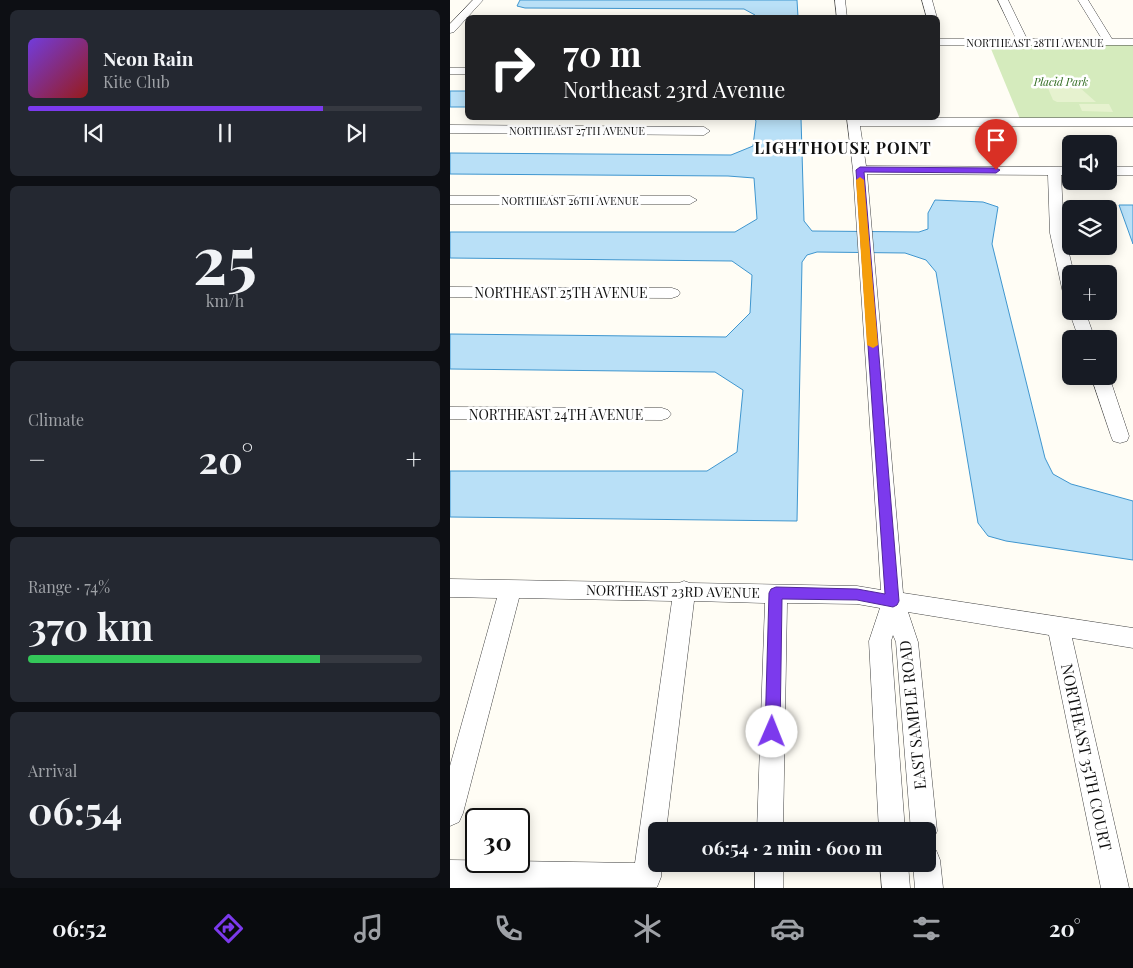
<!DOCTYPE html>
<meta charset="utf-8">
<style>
:root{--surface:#171b24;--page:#242831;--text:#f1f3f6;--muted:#9ea1a6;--line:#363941;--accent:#7c3aed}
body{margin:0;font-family:"Playfair Display",serif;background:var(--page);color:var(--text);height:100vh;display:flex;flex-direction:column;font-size:19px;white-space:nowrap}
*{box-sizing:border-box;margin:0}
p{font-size:16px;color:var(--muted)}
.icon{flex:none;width:28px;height:28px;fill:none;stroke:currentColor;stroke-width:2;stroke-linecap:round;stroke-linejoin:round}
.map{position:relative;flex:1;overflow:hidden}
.panel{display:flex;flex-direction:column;gap:10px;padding:10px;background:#0d0f14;width:450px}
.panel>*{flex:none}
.banner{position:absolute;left:15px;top:15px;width:475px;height:105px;border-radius:8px;box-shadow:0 2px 12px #0003;background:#202124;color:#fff;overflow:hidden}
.buttons{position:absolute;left:612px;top:135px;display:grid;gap:10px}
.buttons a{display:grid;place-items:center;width:55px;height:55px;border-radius:8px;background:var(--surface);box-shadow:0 2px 12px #0003;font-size:25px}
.speed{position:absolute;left:15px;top:808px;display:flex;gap:10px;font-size:25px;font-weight:700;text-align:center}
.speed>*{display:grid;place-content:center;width:65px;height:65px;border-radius:50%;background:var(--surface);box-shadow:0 2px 12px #0003;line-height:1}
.speed .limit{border:2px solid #111;border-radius:8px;background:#fff;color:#111}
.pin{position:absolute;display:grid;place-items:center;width:42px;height:42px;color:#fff;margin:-51px -21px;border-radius:50% 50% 50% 0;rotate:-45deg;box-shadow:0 0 5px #0007}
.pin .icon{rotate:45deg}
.me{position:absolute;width:55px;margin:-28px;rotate:1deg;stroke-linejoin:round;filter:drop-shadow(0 0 4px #0008)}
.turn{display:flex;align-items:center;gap:18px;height:105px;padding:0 15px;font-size:22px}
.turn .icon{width:65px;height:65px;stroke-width:2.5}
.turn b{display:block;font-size:35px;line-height:42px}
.big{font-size:38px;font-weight:700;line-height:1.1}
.panel .card{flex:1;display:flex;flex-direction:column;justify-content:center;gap:8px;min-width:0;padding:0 18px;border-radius:8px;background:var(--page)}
.panel .dial{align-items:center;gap:0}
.dial b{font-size:65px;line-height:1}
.song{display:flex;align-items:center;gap:15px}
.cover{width:60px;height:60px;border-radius:8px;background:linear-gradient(135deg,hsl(260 70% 55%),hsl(0 70% 35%))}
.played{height:5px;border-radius:2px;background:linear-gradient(90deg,var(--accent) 75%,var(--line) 75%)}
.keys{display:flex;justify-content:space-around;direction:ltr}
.heat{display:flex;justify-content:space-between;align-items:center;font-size:28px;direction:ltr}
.charge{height:8px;border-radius:4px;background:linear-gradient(90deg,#34c759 74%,var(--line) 0)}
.trip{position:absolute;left:198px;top:822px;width:288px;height:50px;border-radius:8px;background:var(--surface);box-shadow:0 2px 12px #0003;font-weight:700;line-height:50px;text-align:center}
.tab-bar{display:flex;height:80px;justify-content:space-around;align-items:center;background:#090b0e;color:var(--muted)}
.tab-bar .icon{width:35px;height:35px}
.tab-bar .selected{color:var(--accent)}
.tab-bar b{font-size:22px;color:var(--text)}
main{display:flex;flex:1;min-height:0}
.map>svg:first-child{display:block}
</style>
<main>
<section class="panel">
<div class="card">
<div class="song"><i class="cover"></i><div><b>Neon Rain</b><p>Kite Club</p></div></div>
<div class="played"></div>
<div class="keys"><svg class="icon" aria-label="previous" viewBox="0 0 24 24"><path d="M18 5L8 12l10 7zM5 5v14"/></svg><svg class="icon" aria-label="pause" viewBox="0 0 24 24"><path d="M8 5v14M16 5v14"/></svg><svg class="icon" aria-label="next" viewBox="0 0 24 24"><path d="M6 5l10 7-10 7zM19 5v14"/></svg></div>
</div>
<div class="card dial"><b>25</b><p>km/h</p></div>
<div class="card"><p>Climate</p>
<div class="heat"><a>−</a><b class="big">20°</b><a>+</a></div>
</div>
<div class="card"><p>Range · 74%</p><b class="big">370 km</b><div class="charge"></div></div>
<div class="card"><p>Arrival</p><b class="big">06:54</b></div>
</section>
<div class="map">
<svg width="683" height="888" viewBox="0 0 683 888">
<rect width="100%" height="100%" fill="#fffdf5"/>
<path fill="#d5ebbd" d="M539,44H683V119H570Z"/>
<g fill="#e6f2cf">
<path d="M597,86H628L646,102H607L603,100Z"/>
<path d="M629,104H659L663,112L632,111Z"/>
</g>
<g fill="#b9e0f7" stroke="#3f96cf">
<path d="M70,0H347L348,17H305V15L294,9L75,8L67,6Z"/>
<rect x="0" y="91" width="17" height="16"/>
<path d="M304,118H351L354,221L362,231L469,232L478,229V213L485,200L533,202L548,207L542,244L595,458L603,474L621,484L683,501V560L556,541L538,536L528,523L486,272L476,260L455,253L367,252L357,255L352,262L347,521L0,517V471H257L287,452L293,390L265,372L0,369V334L276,337L300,313L302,275L282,261L0,258V232H285L307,219L304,178L278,176L0,174V153L281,155L303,146L306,121Z"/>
<path d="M669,205H683V244Z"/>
</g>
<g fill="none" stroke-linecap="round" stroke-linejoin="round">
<defs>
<g id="minor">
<path d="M23,0H33L4,32L0,33V24Z"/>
<path d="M385,0H395L397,18H387Z"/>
<path d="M472,0H482L487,18H477Z"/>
<path d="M548,0H558L577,39H652L628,0H638L662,39H683V45H488V39H566Z"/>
<rect x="0" y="68" width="18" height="6"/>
<path d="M397,118H683V126H410L416,166L621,167V175H611L614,233L624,274H621V298L615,296L613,293L600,233L598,175L417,174L453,593L683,628V648L622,638L679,888H651L599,635L458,612L468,642L487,831L483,840L476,843V831H461L446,642L443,635L441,641L455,831H429L419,641L430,608L407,604L337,603L333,831H307L315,603L244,601L216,831H206V864H212L211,877L207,887L0,888V860L185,863L222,601L69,598L13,813L9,822L0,826V766L47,598L0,597V579L229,583L234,581L240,583L407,586L431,590L403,170Z"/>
<path d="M0,125L254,127L260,131L254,135L0,133Z"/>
<rect x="659" y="167" width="24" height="8"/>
<path d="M0,196H240L247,200L240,204H0Z"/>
<path d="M0,287L222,288L228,290L230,293L228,296L222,298L0,297Z"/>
<path d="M621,308V311H635L645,339H629L619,311Z"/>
<path d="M641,376H659L679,436L677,441L670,443L663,441L661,436Z"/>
<path d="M0,407L212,408L218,410L221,414L218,418L212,420L0,419Z"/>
<path d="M476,846L486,850L490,860L493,888H465L463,864H476Z"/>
<rect x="305" y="864" width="28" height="24"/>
<path d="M430,864H458L460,888H432Z"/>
</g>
</defs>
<use href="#minor" stroke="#444" stroke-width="1"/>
<use href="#minor" fill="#fff" fill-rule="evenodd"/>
</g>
<path fill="#7c3aed" stroke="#51269a" d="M410,167L546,168L550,170L546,173L414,172L449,601L447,605L443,607L407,600L332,599L330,732L328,738L322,740L317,738L315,732L319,593L321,589L326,587L407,589L435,594L406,170Z"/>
<path fill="#f59e0b" d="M410,177L414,180L428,345L423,348L417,345L406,180Z"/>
<g text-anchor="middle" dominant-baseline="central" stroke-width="5" stroke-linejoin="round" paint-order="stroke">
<g font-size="11" fill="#111" stroke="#fff">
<text x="585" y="42">NORTHEAST 28TH AVENUE</text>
<text x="127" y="130">NORTHEAST 27TH AVENUE</text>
<text x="120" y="200">NORTHEAST 26TH AVENUE</text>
</g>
<g font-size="11" font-style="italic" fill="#2f6b1f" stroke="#fff">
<text x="611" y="81">Placid Park</text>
</g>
<g font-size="14" fill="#111" stroke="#fff">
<text x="111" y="292">NORTHEAST 25TH AVENUE</text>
<text x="106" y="414">NORTHEAST 24TH AVENUE</text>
<text transform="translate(223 591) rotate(1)">NORTHEAST 23RD AVENUE</text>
</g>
<g font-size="16" font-weight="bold" letter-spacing="1" fill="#111" stroke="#fff">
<text x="393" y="147">LIGHTHOUSE POINT</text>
</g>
<g font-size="16" fill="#111" stroke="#fff">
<text transform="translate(462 715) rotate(-96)">EAST SAMPLE ROAD</text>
<text transform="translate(637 757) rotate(78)">NORTHEAST 35TH COURT</text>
</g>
</g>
</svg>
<div class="buttons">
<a><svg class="icon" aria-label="sound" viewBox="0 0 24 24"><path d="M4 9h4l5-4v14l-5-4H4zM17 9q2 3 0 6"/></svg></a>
<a><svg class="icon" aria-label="layers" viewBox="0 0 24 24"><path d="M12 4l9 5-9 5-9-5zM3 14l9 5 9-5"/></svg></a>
<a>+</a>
<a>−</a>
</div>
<div class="speed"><div class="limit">30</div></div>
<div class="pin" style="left:546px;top:170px;background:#d93025"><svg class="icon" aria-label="arrive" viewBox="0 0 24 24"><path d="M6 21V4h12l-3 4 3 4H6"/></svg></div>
<svg class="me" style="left:322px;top:732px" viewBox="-20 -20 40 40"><circle r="19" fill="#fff"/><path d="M0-13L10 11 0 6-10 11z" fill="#7c3aed"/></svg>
<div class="trip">06:54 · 2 min · 600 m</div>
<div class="banner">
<div class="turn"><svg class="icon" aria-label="right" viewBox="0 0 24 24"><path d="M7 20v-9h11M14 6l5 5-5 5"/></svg><div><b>70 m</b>Northeast 23rd Avenue</div></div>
</div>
</div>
</main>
<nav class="tab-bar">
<b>06:52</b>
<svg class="icon selected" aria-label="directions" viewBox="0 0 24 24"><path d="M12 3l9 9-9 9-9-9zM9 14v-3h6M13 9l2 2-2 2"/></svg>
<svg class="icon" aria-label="music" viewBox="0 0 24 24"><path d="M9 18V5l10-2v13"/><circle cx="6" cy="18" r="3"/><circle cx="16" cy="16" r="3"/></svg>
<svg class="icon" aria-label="phone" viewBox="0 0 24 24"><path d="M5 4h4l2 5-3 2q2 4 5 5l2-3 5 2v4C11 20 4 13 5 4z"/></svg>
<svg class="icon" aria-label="climate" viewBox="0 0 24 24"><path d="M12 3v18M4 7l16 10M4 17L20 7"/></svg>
<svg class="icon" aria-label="car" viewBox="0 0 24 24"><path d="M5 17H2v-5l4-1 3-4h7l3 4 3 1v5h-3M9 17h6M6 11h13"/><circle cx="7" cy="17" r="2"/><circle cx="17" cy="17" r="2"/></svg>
<svg class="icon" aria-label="filters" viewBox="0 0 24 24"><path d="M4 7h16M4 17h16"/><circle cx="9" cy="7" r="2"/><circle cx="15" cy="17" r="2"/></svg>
<b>20°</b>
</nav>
